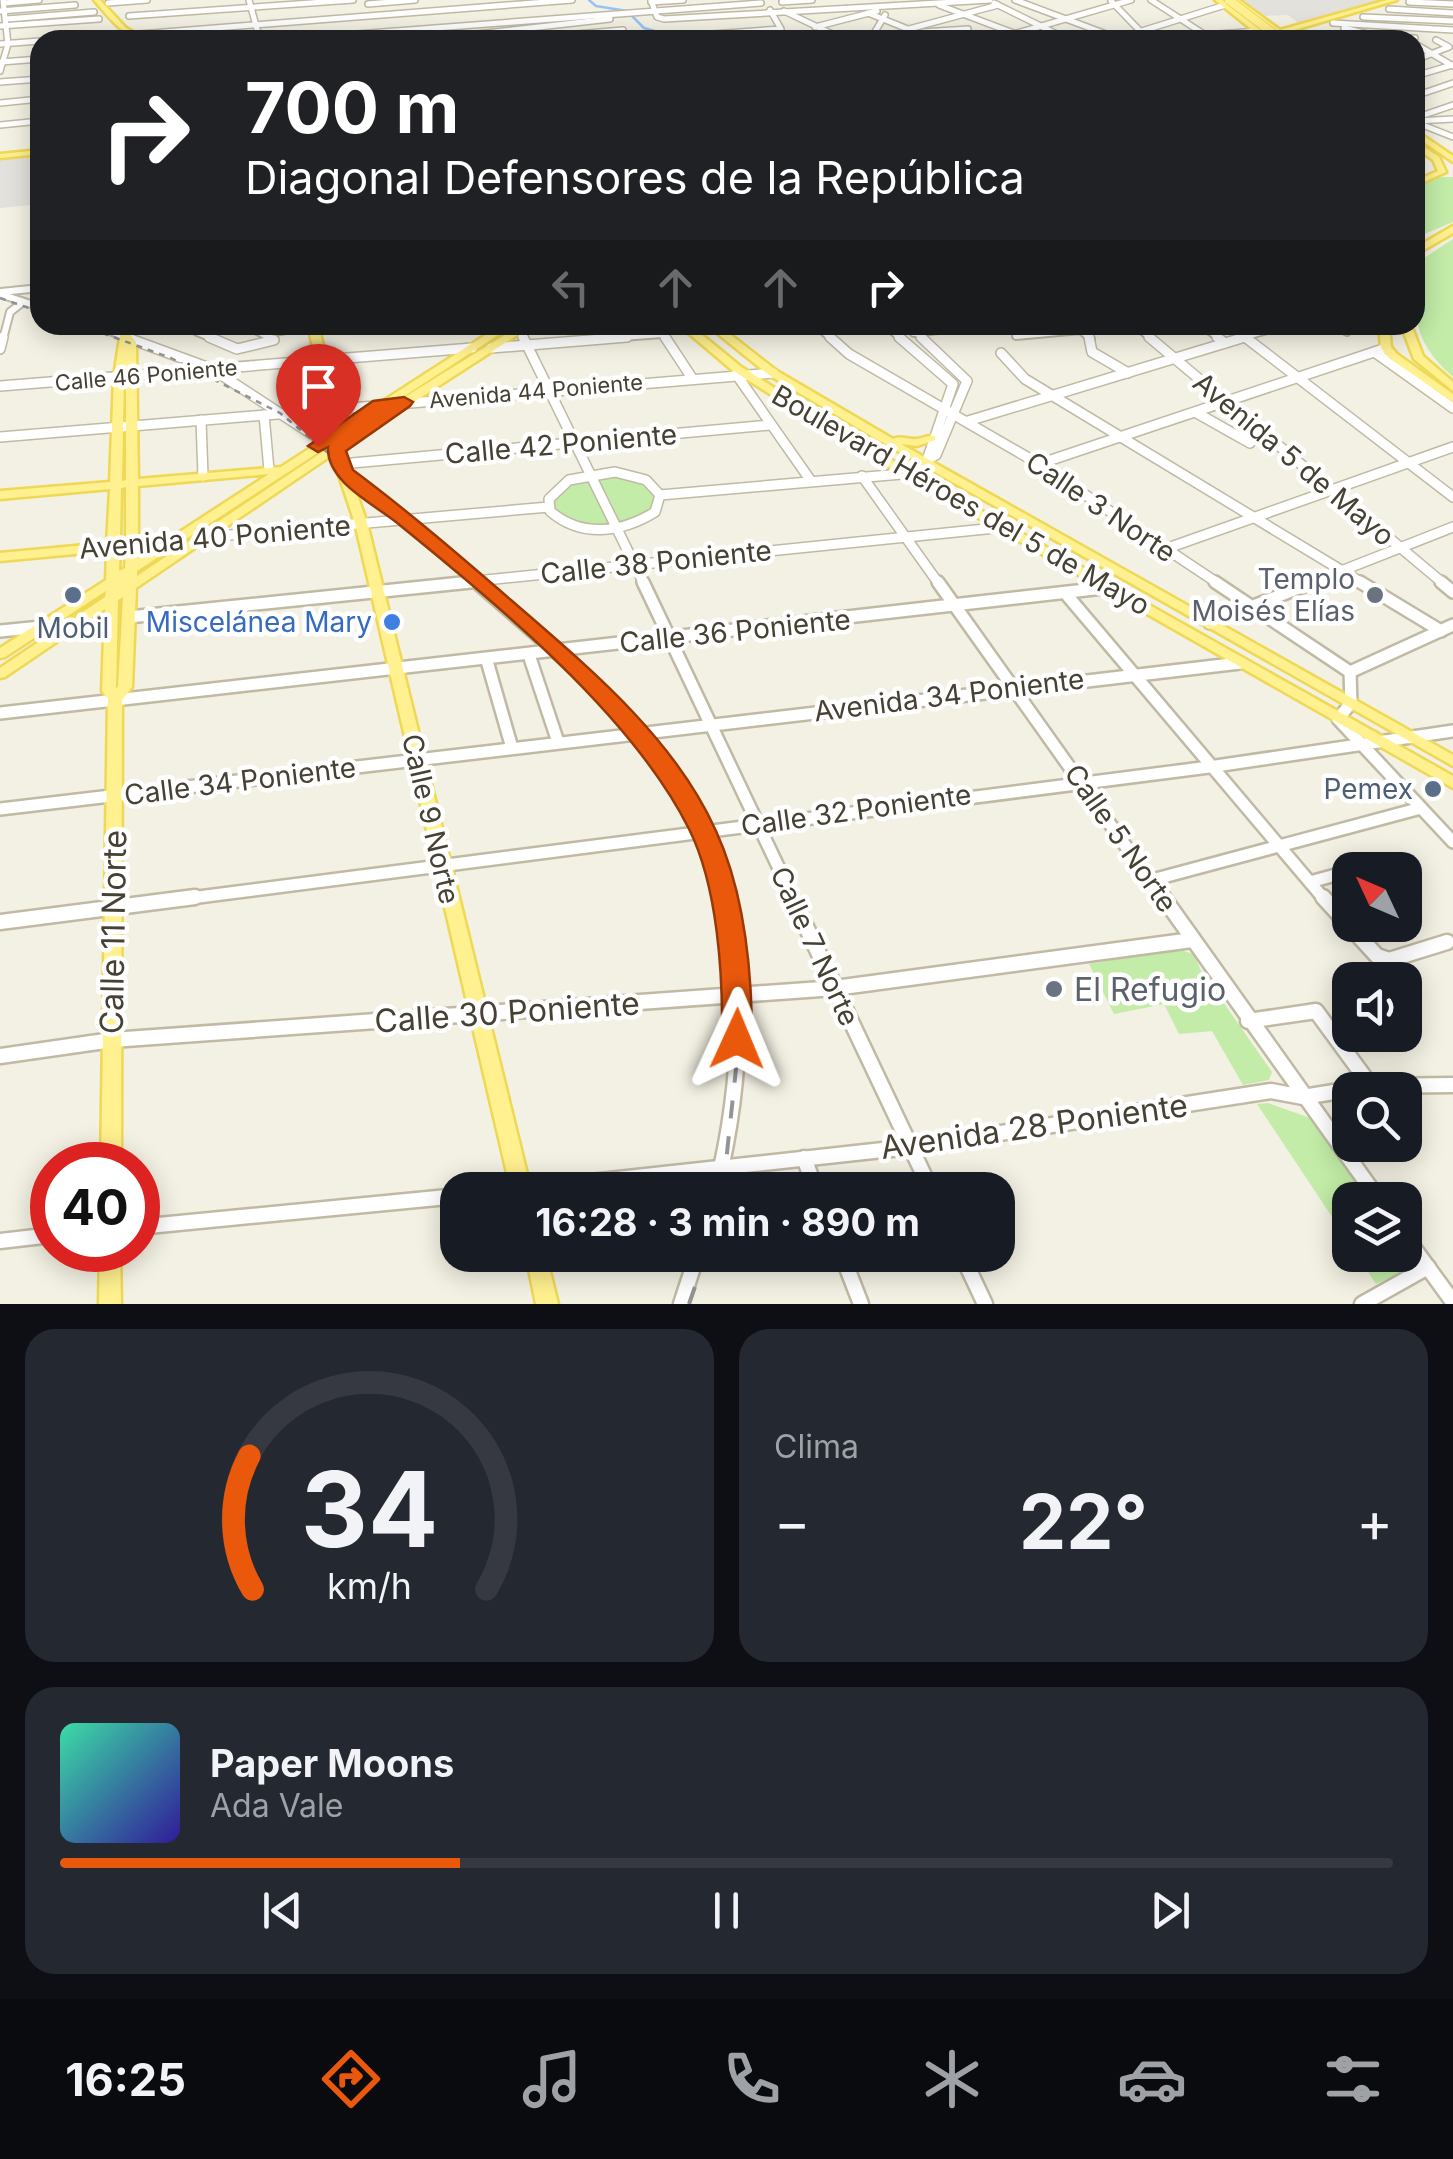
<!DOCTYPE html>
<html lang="es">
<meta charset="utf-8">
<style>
:root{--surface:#171b24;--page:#242831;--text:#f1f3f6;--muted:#9ea1a6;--line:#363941;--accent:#ea580c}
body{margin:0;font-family:Inter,sans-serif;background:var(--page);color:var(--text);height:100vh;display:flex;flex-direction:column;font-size:38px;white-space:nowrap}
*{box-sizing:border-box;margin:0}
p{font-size:32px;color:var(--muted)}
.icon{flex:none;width:55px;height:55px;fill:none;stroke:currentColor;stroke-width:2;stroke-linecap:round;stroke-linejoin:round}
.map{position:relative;height:1304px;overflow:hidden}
.drawer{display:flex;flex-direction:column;gap:25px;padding:25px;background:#0d0f14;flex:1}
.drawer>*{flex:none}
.top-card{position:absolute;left:30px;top:30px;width:1395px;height:305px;border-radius:30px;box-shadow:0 5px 25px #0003;background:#202124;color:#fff;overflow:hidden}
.needle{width:65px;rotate:314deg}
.fabs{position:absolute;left:1332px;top:852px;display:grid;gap:20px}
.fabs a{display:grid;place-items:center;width:90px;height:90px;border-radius:20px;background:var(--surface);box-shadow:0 5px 25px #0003;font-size:50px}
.speed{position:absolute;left:30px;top:1142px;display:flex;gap:20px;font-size:50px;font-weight:700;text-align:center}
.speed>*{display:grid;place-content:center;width:130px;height:130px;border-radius:50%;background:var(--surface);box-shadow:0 5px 25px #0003;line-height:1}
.speed .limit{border:15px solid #d22;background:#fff;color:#111}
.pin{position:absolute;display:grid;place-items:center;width:85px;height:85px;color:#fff;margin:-102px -42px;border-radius:50% 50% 50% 0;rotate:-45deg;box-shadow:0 0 10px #0007}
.pin .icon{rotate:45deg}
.me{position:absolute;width:110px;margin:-55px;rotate:1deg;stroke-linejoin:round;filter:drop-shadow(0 0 8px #0008)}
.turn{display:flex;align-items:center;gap:35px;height:210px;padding:0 50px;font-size:45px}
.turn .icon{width:130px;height:130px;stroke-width:2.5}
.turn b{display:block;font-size:70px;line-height:85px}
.lanes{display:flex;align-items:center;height:95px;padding:0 50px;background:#0003;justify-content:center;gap:50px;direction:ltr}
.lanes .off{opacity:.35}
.big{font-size:75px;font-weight:700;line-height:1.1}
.drawer .widget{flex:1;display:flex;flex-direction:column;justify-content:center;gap:15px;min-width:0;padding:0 35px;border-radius:30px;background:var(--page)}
.drawer .dial{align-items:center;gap:0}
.dial svg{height:260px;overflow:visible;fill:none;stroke:var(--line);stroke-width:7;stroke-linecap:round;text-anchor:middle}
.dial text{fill:var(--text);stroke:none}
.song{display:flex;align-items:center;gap:30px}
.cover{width:120px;height:120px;border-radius:15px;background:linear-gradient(135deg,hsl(160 70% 55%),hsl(250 70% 35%))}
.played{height:10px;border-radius:5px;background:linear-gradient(90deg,var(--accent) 30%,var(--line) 30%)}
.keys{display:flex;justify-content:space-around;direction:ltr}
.heat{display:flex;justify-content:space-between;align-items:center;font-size:55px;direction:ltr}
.drawer .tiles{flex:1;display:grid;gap:25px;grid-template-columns:1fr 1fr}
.widget:last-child{grid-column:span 2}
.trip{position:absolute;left:440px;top:1172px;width:575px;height:100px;border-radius:30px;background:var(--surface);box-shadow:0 5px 25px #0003;font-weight:700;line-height:100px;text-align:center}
.dock{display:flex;height:160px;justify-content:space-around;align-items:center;background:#090b0e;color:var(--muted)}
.dock .icon{width:70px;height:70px}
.dock .selected{color:var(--accent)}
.dock b{font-size:45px;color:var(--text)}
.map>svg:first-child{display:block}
</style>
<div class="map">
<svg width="1453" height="1304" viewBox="0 0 1453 1304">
<rect width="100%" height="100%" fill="#f3f1e3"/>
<g fill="#c2eca7">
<path d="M1441,177H1453V222L1415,238V187Z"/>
<path d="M1453,239V377C1411,339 1415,317 1415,264Z"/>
<path d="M605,473L641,481L655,498C643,540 580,526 553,513L552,492L558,486Z"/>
<path d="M1176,949L1194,954L1200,969L1272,1072L1269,1080L1243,1085L1212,1031L1179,1034L1164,1004L1114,1014L1089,964Z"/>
<path d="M1268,1103L1310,1118L1373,1200H1350V1244L1257,1104Z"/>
<path d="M1405,1242L1416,1257L1415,1267L1376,1284L1357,1255H1405Z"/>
</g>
<g fill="#e3e1dc">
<path d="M1239,0H1385L1301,25L1288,15L1261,16Z"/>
<path d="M40,154V204L0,208V158Z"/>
</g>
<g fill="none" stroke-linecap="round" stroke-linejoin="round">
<path stroke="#98c2f7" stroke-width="2.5" d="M589,0L596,6L627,11L644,28L686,40"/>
<defs>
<g id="minor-far4">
<path d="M249,0L260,40"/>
<path d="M651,0L657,17L664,19L990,0"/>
<path d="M1015,0L1117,38"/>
<path d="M1151,0L1207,36"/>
<path d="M1111,1L1144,35"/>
<path d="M651,2L683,0"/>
<path d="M782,2L812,0"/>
<path d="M1409,2L1453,4"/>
<path d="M4,3L39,0"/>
<path d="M108,3L147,0"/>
<path d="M994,3L1069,40"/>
<path d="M368,4L415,0"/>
<path d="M939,5L1032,40"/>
<path d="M1389,9L1453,13"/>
<path d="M0,11L75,5"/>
<path d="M784,11L845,40"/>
<path d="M868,13L935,40"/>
<path d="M129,16L353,0"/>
<path d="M1363,17L1453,21"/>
<path d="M7,19L94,12"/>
<path d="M1333,23L1453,30"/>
<path d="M0,26L99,19"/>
<path d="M815,27L877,11"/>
<path d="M1344,28L1391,40"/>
<path d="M909,29L998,5"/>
<path d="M923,32L968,29"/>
<path d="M139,34L572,0"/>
<path d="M684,36L781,29L770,10"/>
<path d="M1386,37L1415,38"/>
<path d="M1148,39L1259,31"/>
<path d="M59,40L112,36"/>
<path d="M278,40L761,3"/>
<path d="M422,40L610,19"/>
<path d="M504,40L623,30"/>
<path d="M870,40L885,15"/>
<path d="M993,40L1131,0"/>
<path d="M1113,40L1225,5"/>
<path d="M0,44L40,41"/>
<path d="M1417,45L1453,66"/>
<path d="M1415,60L1449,47L1436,40"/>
<path d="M1,62L40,59"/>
<path d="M0,71L8,44L3,0"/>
<path d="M1415,76L1452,65"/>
<path d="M0,82L40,79"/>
<path d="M1415,96L1453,83"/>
<path d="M0,103L40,99"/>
<path d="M1415,118L1453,105"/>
<path d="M1416,121L1453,119"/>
<path d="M1415,122L1453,137"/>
<path d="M0,125L40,121"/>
</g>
<g id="minor-far3">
<path d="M1,292L40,288"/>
<path d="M0,294L40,307"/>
<path d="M93,325L132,339"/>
<path d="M245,325L269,337"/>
<path d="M517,325L524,339"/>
<path d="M657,325L667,339"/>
<path d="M816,325L832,339"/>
<path d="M885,325L902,339"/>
<path d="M909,325L924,339"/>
<path d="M1075,325L1091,339"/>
<path d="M1135,325L1152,339"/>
<path d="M1202,325L1220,339"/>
<path d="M1336,325L1347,332"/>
<path d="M197,332L214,339"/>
<path d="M198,332L240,325"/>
<path d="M914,333L977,325"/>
<path d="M265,334L312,325"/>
<path d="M1016,336L1081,330"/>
<path d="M1245,337L1248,339"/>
<path d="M3,339L10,312L23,302"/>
<path d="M596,339L662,334"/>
<path d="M1237,339L1284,325"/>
</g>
<g id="minor-far2">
<path d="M125,337L212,369L324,442"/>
<path d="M209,337L237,349L274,340"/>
<path d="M523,337L644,584"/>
<path d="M665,337L692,378"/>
<path d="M830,337L849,354L1039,464L1219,584"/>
<path d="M921,337L967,381L936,455L930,458"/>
<path d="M1089,337L1092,352L1128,373"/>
<path d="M1149,337L1444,584"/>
<path d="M1217,337L1225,343"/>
<path d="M1245,337L1453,497"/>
<path d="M491,348L627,337"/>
<path d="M0,349L3,337"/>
<path d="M1001,353L1025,379L1364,584"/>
<path d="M1376,353L1453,408"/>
<path d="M736,374L811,481"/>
<path d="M0,386L472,348"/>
<path d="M1195,412L1250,443"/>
<path d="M264,415L269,470"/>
<path d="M201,420L203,476"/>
<path d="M968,421L1245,337"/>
<path d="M0,437L773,373"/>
<path d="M352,463L770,425"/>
<path d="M1039,464L1386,348"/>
<path d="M615,472L646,480L660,495L655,512C621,533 581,538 550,511L549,499L569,480Z"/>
<path d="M344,473L479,584"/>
<path d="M862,476L939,584"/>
<path d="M660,495L913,473L925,466L953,384L899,337"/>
<path d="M207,537L549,507"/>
<path d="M1165,549L1453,447"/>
<path d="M447,584L1005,527"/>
<path d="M1308,584L1453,527"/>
</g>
<g id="minor-far1">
<path d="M476,582C581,674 690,757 724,900"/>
<path d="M643,582L794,900"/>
<path d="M938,582L1164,900"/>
<path d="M1215,582L1350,672L1351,703L1338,719L1453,842"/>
<path d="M1360,582L1441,631"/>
<path d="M1441,582L1453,592"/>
<path d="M1066,594L1325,900"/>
<path d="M129,617L471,582"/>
<path d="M1210,623L1314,582"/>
<path d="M0,631L41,627"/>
<path d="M529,655L558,742"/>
<path d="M487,661L512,748"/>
<path d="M1350,672L1453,625"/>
<path d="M0,713L1112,587"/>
<path d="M0,809L1240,663"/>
<path d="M1354,870L1373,865"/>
<path d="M1152,880L1421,808"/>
<path d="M1310,882L1350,871"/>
<path d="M175,900L1209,767L1453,731"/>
</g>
<g id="minor">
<path d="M792,897L931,1190"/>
<path d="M1163,897L1379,1200"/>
<path d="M1323,897L1377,956L1389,960L1447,942"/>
<path d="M0,922L195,897"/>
<path d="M1248,1021L1316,1011L1371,1086"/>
<path d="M0,1056L112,1040L835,988L1192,940"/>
<path d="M804,1158L816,1190"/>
<path d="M517,1190L910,1147L1271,1091L1303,1097L1371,1086L1453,1085"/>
<path d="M716,1190C740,1093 747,995 723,897"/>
<path d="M138,1227L458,1196"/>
<path d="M1405,1236L1453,1302"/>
<path d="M0,1241L52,1235"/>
<path d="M842,1255L861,1304"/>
<path d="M962,1255L985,1304"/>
<path d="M681,1304L697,1255"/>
<path d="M1362,1304L1428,1267"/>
</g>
<g id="major">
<path d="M94,0H100L126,28L147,40C124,39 108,16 94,0Z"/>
<path d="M1215,0H1222L1266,34L1274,32L1232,0H1239L1280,30L1387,0H1397L1284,33L1292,40H1285L1278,35L1269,37L1272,40H1249L1260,36Z"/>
<path d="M1415,130L1453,156V162L1415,136Z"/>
<path d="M1415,141L1439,157L1446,172L1415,186V181L1438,171L1433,160L1415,147Z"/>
<path d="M40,150V154L0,158V154Z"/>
<path d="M1453,226V233L1415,255V248Z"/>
<path d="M122,325H132L131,336L136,342L138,479L281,467L324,439L322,437L331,426L308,325H318L343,426L341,428L501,325H513L137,571V576L400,400L521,325H533L341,449L367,523L531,1190H511L355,523L332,455L136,588L132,687L122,700L121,1165H101L108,699L102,691L105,609L5,677L0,678V668L105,597L106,591L5,657L0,658V648L106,580L107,551L0,561V553L107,543L110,489L0,499V491L110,482L114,376ZM126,366V480L122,481L124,376ZM269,474L172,537L138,540V486ZM126,487V542H120L121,488ZM158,546L138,559V548ZM126,549L125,568L119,571L120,550ZM123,597L118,686L116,689L118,600Z"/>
<path d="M679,325H690L740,366L865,445L1453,776V788L857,449L732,370Z"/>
<path d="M707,325H718L777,371L893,439C901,435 908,440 917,439C924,438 928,435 935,436V440L917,446L901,444L1453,755V766L873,437L769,375Z"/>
<path d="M1379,325H1389L1391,347L1397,354L1453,394V402L1389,358L1381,348Z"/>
<path d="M1401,325H1411L1423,356L1453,382V391L1414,359Z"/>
<path d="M100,1250H120L121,1304H99Z"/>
<path d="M526,1255H546L558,1304H536Z"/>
</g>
</defs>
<use href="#minor-far4" stroke="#c0baa5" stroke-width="8"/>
<use href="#minor-far3" stroke="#c0baa5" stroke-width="10"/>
<use href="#minor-far2" stroke="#c0baa5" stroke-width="12"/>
<use href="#minor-far1" stroke="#c0baa5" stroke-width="16"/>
<use href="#minor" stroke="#c0baa5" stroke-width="19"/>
<use href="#major" stroke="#efd855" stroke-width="5"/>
<use href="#minor-far4" stroke="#fff" stroke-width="5"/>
<use href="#minor-far3" stroke="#fff" stroke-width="6"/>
<use href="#minor-far2" stroke="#fff" stroke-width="9"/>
<use href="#minor-far1" stroke="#fff" stroke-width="11"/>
<use href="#minor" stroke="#fff" stroke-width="14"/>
<use href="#major" fill="#fff090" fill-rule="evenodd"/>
<g stroke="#949494" stroke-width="2.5" stroke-dasharray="6 6" stroke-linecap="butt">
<path d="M0,298L40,312"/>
<path d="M80,325L171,358L280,413L564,649L647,731L710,830L727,900"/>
</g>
<g stroke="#949494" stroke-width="4" stroke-dasharray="18 18" stroke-linecap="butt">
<path d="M723,1190L744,994L726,897"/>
<path d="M689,1304L706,1255"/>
</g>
<defs>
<path id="major-bridge" d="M1229,0L1282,40"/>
</defs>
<use href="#major-bridge" stroke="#efd855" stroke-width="10" stroke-linecap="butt"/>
<use href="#major-bridge" stroke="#fff090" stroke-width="8"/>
</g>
<path fill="#ea580c" stroke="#983908" stroke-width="2.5" d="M404,397L413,402L410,406L346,451L353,470C408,511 459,555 511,600C587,666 674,737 716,831C745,894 752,971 752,1039L748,1047H727L722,1039C723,976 718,887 689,829C633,716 495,602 396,522C372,503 326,481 328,447L318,452L308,446L373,401Z"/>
<g fill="#5c6f8a" stroke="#fff" stroke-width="4">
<circle cx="73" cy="595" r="10"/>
<circle cx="1433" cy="789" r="10"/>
</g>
<g fill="#6b7280" stroke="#fff" stroke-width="4">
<circle cx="1375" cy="595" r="10"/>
<circle cx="1054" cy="989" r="10"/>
</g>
<circle fill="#3f7fe0" stroke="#fff" stroke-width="4" cx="392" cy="622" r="10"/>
<g text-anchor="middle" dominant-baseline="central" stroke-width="9" stroke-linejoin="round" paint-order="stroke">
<g font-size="22" fill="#464133" stroke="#fff">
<text transform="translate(146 375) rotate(-5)">Calle 46 Poniente</text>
<text transform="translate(536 391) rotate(-5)">Avenida 44 Poniente</text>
</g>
<g font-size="28" fill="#464133" stroke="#fff">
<text transform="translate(561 444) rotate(-5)">Calle 42 Poniente</text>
<text transform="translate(1294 459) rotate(40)">Avenida 5 de Mayo</text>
<text transform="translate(961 500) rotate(30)">Boulevard Héroes del 5 de Mayo</text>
<text transform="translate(1101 507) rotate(34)">Calle 3 Norte</text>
<text transform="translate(215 537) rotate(-5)">Avenida 40 Poniente</text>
<text transform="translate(656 562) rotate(-6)">Calle 38 Poniente</text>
<text transform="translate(735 631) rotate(-6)">Calle 36 Poniente</text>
<text transform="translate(949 695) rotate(-7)">Avenida 34 Poniente</text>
<text transform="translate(240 781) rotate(-7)">Calle 34 Poniente</text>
<text transform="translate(856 810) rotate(-8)">Calle 32 Poniente</text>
<text transform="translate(431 819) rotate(77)">Calle 9 Norte</text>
<text transform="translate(1121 838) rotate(55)">Calle 5 Norte</text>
<text transform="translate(815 946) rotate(65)">Calle 7 Norte</text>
</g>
<g font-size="28" fill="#5b616d" stroke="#fff" text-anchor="end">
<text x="1355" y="579">Templo<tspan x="1355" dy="32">Moisés Elías</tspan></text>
</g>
<g font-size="28" fill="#366cbe" stroke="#fff" text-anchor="end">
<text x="372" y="622">Miscelánea Mary</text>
</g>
<g font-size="28" fill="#4e5e75" stroke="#fff">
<text x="73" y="628">Mobil</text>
<text x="1413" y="789" text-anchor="end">Pemex</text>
</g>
<g font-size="32" fill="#464133" stroke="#fff">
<text transform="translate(113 932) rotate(-89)">Calle 11 Norte</text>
<text transform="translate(507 1012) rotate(-4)">Calle 30 Poniente</text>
<text transform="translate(1034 1126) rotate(-8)">Avenida 28 Poniente</text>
</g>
<g font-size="32" fill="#5b616d" stroke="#fff" text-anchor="start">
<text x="1074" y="989">El Refugio</text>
</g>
</g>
</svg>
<div class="fabs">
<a><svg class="needle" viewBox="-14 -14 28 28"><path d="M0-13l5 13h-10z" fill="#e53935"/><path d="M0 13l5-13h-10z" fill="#9ea1a6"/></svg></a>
<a><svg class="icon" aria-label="sound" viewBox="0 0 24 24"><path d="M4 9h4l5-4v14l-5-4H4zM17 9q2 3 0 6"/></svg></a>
<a><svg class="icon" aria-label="search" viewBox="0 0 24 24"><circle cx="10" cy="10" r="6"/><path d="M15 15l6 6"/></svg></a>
<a><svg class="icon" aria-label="layers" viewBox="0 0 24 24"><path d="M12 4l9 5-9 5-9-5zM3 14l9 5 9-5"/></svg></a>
</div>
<div class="speed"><div class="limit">40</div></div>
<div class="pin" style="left:318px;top:446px;background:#d93025"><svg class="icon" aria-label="arrive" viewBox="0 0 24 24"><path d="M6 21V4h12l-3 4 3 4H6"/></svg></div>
<svg class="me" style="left:737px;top:1039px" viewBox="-20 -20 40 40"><path d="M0-17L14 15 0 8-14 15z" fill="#ea580c" stroke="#fff" stroke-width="4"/></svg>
<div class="trip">16:28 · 3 min · 890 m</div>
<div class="top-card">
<div class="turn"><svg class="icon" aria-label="right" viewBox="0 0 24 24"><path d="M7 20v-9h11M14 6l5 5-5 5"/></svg><div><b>700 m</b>Diagonal Defensores de la República</div></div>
<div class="lanes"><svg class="icon off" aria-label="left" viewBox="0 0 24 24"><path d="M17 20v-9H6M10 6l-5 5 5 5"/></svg><svg class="icon off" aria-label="ahead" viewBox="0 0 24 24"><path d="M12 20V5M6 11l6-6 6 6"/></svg><svg class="icon off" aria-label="ahead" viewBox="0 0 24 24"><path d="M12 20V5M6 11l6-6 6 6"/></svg><svg class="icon" aria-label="right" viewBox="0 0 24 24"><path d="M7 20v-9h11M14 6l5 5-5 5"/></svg></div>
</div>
</div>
<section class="drawer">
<div class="tiles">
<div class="widget dial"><svg viewBox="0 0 100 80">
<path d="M14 69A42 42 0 1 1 86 69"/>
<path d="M14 69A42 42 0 0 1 13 28" stroke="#ea580c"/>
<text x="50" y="56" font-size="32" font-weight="700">34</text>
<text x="50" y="72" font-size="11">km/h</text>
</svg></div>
<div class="widget"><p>Clima</p>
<div class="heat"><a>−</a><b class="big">22°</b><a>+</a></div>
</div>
<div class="widget">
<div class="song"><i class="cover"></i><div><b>Paper Moons</b><p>Ada Vale</p></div></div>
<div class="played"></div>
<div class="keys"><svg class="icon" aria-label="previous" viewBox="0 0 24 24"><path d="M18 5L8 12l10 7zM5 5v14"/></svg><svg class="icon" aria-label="pause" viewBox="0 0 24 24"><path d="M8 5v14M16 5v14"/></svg><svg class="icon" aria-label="next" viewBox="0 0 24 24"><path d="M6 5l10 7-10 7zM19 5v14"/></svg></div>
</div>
</div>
</section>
<nav class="dock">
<b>16:25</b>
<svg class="icon selected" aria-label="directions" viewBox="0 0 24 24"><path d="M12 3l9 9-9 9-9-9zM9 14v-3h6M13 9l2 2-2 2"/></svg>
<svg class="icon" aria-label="music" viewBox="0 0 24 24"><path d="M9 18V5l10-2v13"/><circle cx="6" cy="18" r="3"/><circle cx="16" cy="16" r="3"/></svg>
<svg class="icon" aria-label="phone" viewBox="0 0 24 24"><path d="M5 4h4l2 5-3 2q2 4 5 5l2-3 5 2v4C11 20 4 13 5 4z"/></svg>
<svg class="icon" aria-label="climate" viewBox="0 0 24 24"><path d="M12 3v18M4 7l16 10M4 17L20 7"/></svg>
<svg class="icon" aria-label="car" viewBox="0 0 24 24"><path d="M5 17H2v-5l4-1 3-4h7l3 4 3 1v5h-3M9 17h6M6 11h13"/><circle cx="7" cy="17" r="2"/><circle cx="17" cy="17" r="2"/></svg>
<svg class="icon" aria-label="filters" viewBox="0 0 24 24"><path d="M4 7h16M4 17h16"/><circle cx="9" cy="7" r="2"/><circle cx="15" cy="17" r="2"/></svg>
</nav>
